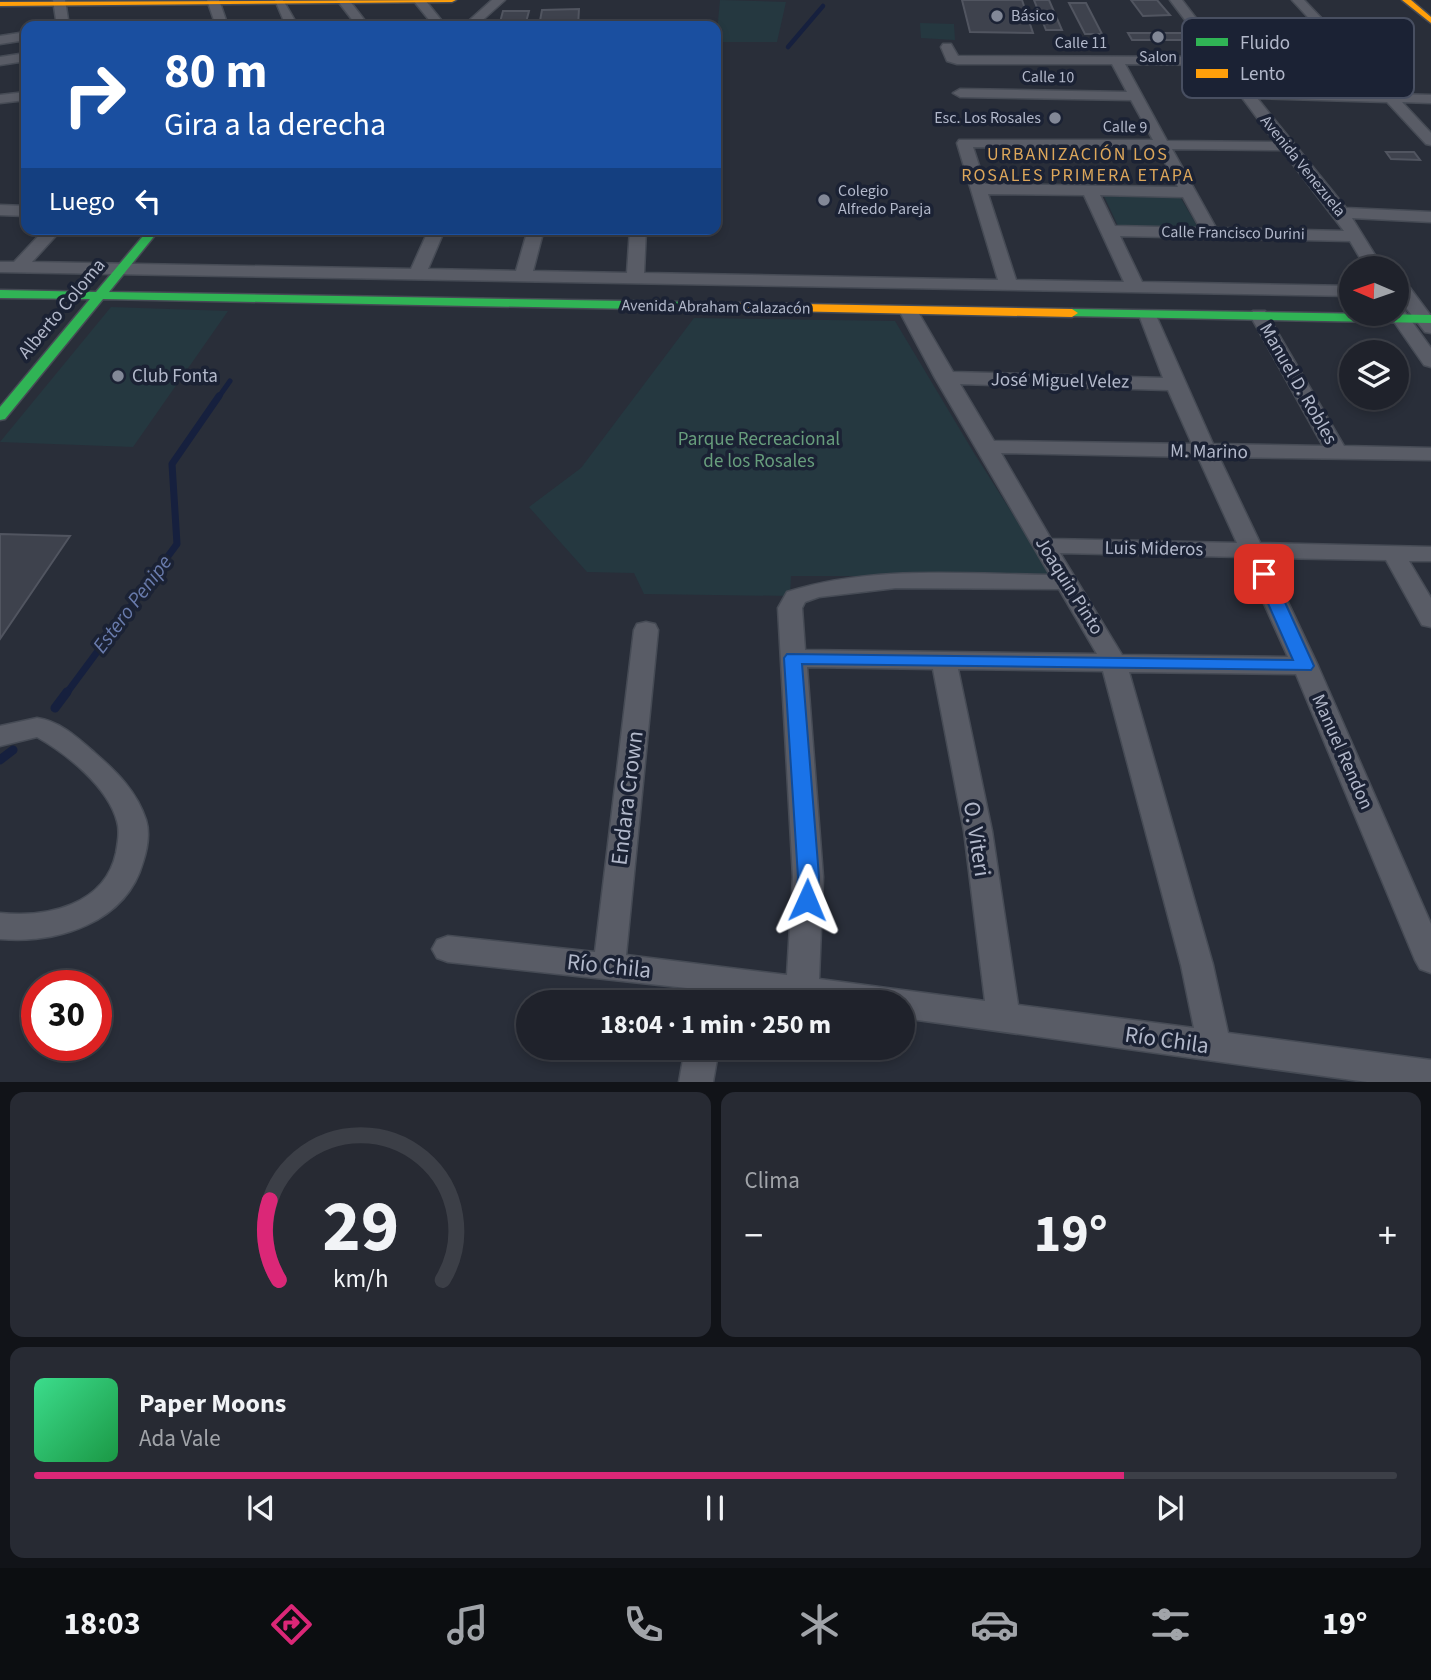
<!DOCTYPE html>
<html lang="es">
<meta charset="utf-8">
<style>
:root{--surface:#1f222b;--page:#272a33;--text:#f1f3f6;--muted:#a1a4a9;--line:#3c3f47;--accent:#db2777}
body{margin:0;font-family:"Source Sans 3",sans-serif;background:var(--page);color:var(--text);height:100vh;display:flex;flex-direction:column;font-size:26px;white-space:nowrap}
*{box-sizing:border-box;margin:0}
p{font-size:23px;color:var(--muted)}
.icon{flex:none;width:38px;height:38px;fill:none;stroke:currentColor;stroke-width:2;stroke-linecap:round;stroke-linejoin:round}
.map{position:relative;height:1082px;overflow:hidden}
.side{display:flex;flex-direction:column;gap:10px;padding:10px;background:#111318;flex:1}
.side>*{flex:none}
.banner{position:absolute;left:21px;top:21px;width:700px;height:214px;border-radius:14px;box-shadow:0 4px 10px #0003,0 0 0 2px var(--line);background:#1a4fa0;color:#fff;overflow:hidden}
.needle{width:46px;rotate:272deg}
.tools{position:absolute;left:1339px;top:256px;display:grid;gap:14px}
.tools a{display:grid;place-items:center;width:70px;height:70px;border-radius:50%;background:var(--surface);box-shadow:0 4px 10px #0003,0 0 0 2px var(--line);font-size:35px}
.speed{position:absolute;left:21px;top:970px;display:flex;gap:14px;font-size:35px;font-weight:700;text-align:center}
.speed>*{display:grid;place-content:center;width:91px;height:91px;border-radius:50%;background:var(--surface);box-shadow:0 4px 10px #0003,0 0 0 2px var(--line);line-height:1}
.speed .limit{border:10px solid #d22;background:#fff;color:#111}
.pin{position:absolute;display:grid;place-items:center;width:60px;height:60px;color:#fff;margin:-30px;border-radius:14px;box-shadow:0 4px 10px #0006}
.me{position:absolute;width:77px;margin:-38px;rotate:1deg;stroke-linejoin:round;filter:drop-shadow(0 0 5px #0008)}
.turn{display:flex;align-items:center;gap:24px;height:147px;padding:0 28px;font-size:32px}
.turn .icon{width:91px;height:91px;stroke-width:2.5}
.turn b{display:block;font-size:49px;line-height:60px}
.then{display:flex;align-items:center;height:66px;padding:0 28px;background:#0003;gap:14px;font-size:26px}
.big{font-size:52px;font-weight:700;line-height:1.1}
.side .card{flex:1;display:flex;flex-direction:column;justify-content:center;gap:10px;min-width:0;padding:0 24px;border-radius:14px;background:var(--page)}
.side .dial{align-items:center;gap:0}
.dial svg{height:182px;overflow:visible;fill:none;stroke:var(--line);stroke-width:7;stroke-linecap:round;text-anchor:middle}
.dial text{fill:var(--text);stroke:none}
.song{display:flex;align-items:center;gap:21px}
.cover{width:84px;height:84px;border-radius:10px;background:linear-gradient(135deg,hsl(150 70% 55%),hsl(140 70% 35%))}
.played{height:7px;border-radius:4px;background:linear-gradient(90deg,var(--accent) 80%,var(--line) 80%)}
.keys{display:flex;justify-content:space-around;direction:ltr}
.heat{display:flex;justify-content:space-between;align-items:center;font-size:38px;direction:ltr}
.side .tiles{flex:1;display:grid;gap:10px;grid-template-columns:1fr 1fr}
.card:last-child{grid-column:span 2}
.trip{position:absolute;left:516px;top:990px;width:399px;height:70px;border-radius:35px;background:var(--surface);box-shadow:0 4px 10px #0003,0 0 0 2px var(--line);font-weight:700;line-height:70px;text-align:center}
.tabs{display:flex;height:112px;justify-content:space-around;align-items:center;background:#0c0e11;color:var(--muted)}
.tabs .icon{width:49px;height:49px}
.tabs .on{color:var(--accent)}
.tabs b{font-size:32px;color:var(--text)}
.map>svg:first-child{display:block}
</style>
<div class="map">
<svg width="1431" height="1082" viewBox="0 0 1431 1082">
<rect width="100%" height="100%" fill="#292e39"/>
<g fill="#253840">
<path d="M720,0L786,2L777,42H716Z"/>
<path d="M920,23L954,24L955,40L921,38Z"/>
<path d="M1103,194L1179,195L1199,229L1119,228Z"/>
<path d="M111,307L228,311L133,447L0,442Z"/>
<path d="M694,318L895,321L974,453L1052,576H791L790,596L644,594L634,573L587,572L529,507L581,468Z"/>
</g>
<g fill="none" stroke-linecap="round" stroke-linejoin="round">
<path stroke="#16203e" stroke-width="4.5" d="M788,47L823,6"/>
<path stroke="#16203e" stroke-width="5" d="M218,398L230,381"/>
<path stroke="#16203e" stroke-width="7" d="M66,694L177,544L172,464L219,396"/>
<g stroke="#16203e" stroke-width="9">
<path d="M55,708L67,692"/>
<path d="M0,760L13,750"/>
</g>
</g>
<g fill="#3e424d" stroke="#515560" stroke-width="2">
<path d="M962,0H1022L1033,33L970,32Z"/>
<path d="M1034,0H1049L1062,30H1046Z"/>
<path d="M1131,0H1157L1170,15L1143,16Z"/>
<path d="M1069,3H1086L1102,34H1085Z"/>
<path d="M579,9L578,26H539L542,10Z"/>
<path d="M503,11H529L525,26H499Z"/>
<path d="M1128,33H1184L1189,40H1132Z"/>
<path d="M1386,152H1414L1420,160L1391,159Z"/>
<path d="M0,534L70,536L0,639Z"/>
</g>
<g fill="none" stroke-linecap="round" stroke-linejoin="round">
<defs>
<g id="street">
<path d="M53,0H65L69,26H57Z"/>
<path d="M207,0H219L228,26H216Z"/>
<path d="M275,0H283L298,26H286Z"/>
<path d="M337,0H349L369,26H357Z"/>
<path d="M413,0H425L446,26H434Z"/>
<path d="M492,0H505L476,26H463Z"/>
<path d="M1170,0H1182L1251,90L1379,94L1292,0H1304L1394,94L1431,95V103L1402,102L1431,133V145L1426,144L1387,102L1257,98L1346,208L1431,212V222L1352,218L1383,268H1366L1350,241L1120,236L1142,282L1351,286V296L0,272V262H14L45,229H62L32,262L411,269L429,229H445L428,269L516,271L528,229H544L533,271L627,273L630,229H646L644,273L998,280L957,143L959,140H1153L1131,100L960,97L953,93L960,89L1127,92L1112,64H957L947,61L941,47L943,44H951L958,56L1213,57ZM1125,64L1218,65L1275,142L1167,141ZM973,147L1158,149L1178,187L985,184ZM1172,149L1282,150L1344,231L1216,228ZM988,194L1084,195L1124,282L1016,280ZM1100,195L1183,197L1200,228L1115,226Z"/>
<path d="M26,32V40L0,44V36Z"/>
<path d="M26,53V61L0,65V57Z"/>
<path d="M26,92V100L0,103V95Z"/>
<path d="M0,205L26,206V216L0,215Z"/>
<path d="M1396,283L1410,288L1431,316V333L1425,332L1396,295Z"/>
<path d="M909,307L918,312L953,372L1163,378L1139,315L1142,311H1154L1213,444L1323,446L1250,315L1253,311H1265L1344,446L1431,448V460L1219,457L1260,543L1431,547V561H1409L1431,598V627L1422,625L1386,560L1267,558L1318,666L1431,924V973L1420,969L1415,960L1296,674L1129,672L1213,965L1228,1033L1431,1060V1082H1367L903,1018V1003H794L728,993L726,1003H694L696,989L448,962L437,958L432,949L437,940L448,936L595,952L634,630L637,624L646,622L655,624L658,630L626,955L787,975L793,877L778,608L787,592C871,565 963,574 1050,575L935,378L900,312ZM960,384L1168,390L1192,444L994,441ZM1001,453L1198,457L1237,543L1051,539ZM1060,553L1243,557L1288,657L1122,655ZM896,588L1059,589L1097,654L805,650L802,608L805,602L819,597ZM807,667L933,669L964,831L985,1001L819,979L823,877ZM958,669L1103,671L1181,965L1194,1028L1018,1005L992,831Z"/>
<path d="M1396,307L1402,308L1431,348V367L1424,365L1388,313H1396Z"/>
<path d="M37,718C60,721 78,738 95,753C117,772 137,792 146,820C150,833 147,850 143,862C126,923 57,944 0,939V913C47,918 105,905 116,853C118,842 120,831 117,821C108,787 67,754 37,737L0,746V726Z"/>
<path d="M685,1048H719L713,1082H679Z"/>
</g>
<g id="fast">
<path d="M149,229H160L109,292L688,302L694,306L688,310L103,299L5,419L0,420V407L90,299L0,298V290L96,292Z"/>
<path d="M1072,309L1431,315V323L1068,316L1066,313Z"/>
</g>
<g id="slow">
<path d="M456,0L452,2L0,6V2Z"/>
<path d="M1402,0H1411L1431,17V23Z"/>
<path d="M688,302L1072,309L1078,313L1072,317L684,309V303Z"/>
</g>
</defs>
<use href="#street" stroke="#464b55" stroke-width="3"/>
<use href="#fast" stroke="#464b55" stroke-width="3"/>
<use href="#slow" stroke="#464b55" stroke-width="3"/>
<use href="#street" fill="#595c66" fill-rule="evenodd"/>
<use href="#fast" fill="#30b455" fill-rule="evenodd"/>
<use href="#slow" fill="#ff9f0a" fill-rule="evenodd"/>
</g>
<path fill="#1a73e8" stroke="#114b97" stroke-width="2" d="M1264,569L1272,574L1314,666L1311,670L802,664L819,877L818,900L814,906L807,908L799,906L796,900L798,877L784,658L787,654L1293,660L1255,574Z"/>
<g fill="#828897" stroke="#1b2234" stroke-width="2.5">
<circle cx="997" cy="16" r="7"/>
<circle cx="1158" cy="37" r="7"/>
<circle cx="1055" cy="118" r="7"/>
<circle cx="824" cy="200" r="7"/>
<circle cx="118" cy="376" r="7"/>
</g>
<g text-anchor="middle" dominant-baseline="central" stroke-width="7" stroke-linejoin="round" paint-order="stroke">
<g font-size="16" fill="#b2b8ca" stroke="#1b2234" text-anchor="start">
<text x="1011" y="16">Básico</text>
<text x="1158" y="57" text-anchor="middle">Salon</text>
<text x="1041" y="118" text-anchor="end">Esc. Los Rosales</text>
<text x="838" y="191">Colegio<tspan x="838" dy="18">Alfredo Pareja</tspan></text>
</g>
<g font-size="16" fill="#b2b8ca" stroke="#1b2234">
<text x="1081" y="43">Calle 11</text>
<text transform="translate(1048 77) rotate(1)">Calle 10</text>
<text transform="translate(1125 127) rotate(1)">Calle 9</text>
<text transform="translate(1303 166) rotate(51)">Avenida Venezuela</text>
<text transform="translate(1233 233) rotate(1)">Calle Francisco Durini</text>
<text transform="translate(716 307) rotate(1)">Avenida Abraham Calazacón</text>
</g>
<g font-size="18" letter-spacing="2" fill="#dda75b" stroke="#1b2234">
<text x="1078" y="154">URBANIZACIÓN LOS<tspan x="1078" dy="21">ROSALES PRIMERA ETAPA</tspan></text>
</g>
<g font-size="19" fill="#b2b8ca" stroke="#1b2234">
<text transform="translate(62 309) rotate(-50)">Alberto Coloma</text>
<text transform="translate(1060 381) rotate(1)">José Miguel Velez</text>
<text transform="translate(1298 384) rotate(60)">Manuel D. Robles</text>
<text transform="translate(1209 452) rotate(1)">M. Marino</text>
<text transform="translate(1154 549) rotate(1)">Luis Mideros</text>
<text transform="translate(1069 586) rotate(58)">Joaquin Pinto</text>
<text transform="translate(1342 752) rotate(66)">Manuel Rendon</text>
</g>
<g font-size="19" fill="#b2b8ca" stroke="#1b2234" text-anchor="start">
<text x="132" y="376">Club Fonta</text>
</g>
<g font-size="19" fill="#679d7c" stroke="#1b2234">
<text x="759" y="439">Parque Recreacional<tspan x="759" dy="22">de los Rosales</tspan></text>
</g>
<g font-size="21" font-style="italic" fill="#697bac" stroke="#1b2234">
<text transform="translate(132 604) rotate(-53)">Estero Penipe</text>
</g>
<g font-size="23" fill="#b2b8ca" stroke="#1b2234">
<text transform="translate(627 798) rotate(-83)">Endara Crown</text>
<text transform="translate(977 839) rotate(81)">O. Viteri</text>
<text transform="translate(609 966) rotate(6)">Río Chila</text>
<text transform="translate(1167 1040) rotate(8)">Río Chila</text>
</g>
</g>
<rect x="1182" y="18" width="232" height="80" rx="10" fill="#1b2234" stroke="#484f61" stroke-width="2"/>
<rect x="1196" y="38" width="32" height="8" fill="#30b455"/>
<rect x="1196" y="69" width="32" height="9" fill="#ff9f0a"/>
<g font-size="19" fill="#b2b8ca">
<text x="1240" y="49">Fluido</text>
<text x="1240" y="80">Lento</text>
</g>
</svg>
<div class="tools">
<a><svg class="needle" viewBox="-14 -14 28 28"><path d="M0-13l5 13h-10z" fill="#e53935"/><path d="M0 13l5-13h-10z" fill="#a1a4a9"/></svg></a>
<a><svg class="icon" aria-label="layers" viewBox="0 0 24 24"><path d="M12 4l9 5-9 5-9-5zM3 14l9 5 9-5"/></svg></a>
</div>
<div class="speed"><div class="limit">30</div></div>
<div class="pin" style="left:1264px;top:574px;background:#d93025"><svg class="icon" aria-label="arrive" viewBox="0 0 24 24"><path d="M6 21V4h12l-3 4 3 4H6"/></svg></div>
<svg class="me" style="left:807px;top:900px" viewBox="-20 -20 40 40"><path d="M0-17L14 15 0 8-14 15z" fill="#1a73e8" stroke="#fff" stroke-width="4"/></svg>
<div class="trip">18:04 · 1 min · 250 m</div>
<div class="banner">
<div class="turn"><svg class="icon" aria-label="right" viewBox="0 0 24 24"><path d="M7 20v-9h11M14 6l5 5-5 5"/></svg><div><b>80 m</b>Gira a la derecha</div></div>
<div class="then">Luego<svg class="icon" aria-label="left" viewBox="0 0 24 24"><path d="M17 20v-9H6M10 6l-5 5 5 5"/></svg></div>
</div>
</div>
<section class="side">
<div class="tiles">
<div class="card dial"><svg viewBox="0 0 100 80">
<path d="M14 69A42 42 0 1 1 86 69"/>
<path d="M14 69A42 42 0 0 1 10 34" stroke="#db2777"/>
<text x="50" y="56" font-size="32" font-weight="700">29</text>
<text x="50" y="72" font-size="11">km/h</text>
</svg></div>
<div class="card"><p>Clima</p>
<div class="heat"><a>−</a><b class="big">19°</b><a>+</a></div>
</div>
<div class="card">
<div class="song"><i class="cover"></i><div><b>Paper Moons</b><p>Ada Vale</p></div></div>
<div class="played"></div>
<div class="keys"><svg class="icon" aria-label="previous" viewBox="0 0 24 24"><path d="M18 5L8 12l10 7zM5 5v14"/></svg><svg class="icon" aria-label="pause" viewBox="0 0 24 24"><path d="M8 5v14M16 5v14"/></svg><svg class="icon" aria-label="next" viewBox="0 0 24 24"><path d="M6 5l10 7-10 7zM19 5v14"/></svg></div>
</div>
</div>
</section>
<nav class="tabs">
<b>18:03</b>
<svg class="icon on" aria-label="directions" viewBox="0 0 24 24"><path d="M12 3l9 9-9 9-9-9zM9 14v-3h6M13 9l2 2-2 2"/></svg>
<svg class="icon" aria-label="music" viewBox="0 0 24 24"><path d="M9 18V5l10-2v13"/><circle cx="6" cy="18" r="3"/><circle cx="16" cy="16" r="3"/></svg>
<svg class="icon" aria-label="phone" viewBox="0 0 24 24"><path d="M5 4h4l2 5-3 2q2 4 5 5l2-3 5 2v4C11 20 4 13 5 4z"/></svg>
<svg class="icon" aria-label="climate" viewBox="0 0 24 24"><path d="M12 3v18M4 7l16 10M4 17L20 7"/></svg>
<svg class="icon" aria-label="car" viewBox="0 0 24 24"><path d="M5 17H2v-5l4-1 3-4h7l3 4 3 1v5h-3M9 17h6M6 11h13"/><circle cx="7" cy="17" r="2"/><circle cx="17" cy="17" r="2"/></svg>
<svg class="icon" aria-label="filters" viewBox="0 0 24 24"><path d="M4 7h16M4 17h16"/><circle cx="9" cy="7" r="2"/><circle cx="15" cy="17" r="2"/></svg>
<b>19°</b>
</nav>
